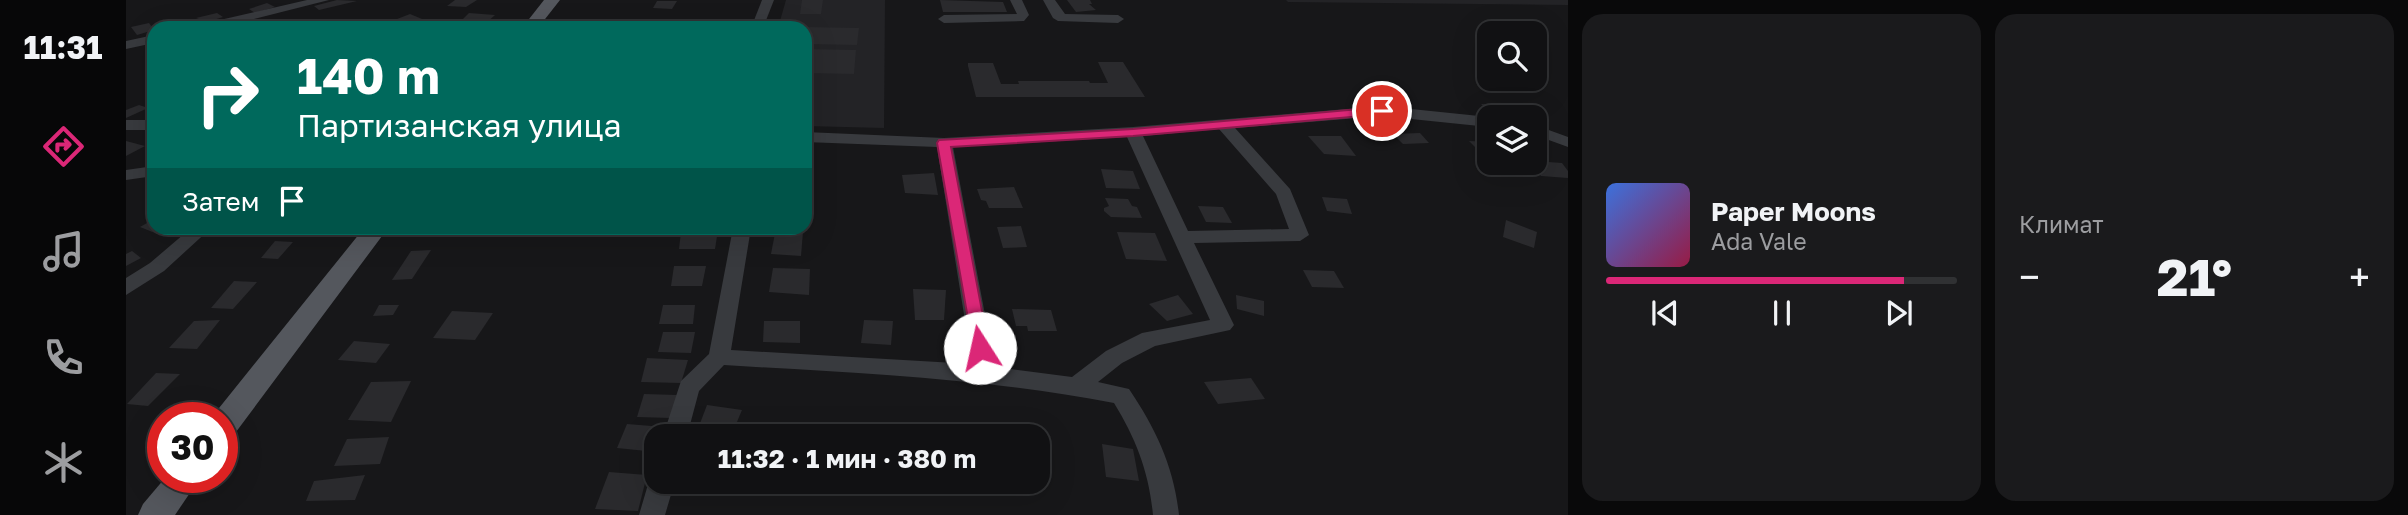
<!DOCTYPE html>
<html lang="ru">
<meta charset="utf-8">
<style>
:root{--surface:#111113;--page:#1a1a1c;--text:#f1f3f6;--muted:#9c9da0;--line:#303133;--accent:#db2777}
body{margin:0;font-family:"Golos Text",sans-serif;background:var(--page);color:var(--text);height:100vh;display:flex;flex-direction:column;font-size:26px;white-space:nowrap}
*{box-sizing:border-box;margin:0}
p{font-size:23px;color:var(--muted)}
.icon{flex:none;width:38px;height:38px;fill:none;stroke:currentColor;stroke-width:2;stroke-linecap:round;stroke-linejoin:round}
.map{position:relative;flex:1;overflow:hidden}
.sheet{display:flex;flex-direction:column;gap:14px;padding:14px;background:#09090a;width:840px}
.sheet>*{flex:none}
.banner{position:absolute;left:21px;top:21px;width:665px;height:214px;border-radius:21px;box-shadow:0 7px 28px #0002,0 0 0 2px var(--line);background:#00695c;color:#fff;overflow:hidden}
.fabs{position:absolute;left:1351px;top:21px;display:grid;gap:14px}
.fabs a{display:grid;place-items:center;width:70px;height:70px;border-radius:14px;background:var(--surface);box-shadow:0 7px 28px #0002,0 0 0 2px var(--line);font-size:35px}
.speed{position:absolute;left:21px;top:402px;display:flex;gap:14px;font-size:35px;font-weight:700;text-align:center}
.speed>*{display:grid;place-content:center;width:91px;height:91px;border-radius:50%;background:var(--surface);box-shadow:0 7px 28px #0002,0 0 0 2px var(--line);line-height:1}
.speed .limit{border:10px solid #d22;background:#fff;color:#111}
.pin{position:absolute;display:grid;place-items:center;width:60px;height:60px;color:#fff;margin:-30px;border:4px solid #fff;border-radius:50%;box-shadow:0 2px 7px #0007}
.me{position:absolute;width:77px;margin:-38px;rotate:350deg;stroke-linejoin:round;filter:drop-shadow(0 0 5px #0008)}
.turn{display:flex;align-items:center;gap:24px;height:147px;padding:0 35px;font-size:32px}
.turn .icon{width:91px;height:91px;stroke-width:2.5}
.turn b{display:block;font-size:49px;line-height:60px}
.then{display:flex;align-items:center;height:66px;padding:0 35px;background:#0003;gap:14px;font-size:26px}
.big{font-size:52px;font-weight:700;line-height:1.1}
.sheet .widget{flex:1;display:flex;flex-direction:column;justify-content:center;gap:10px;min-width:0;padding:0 24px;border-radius:21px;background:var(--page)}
.song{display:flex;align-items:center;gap:21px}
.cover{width:84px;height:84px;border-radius:10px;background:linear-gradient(135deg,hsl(220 70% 55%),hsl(340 70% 35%))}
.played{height:7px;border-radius:4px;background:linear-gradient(90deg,var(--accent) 85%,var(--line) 85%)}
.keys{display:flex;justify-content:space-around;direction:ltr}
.heat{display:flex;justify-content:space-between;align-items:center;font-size:38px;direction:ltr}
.sheet .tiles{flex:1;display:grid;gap:14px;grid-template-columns:repeat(2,1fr)}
.trip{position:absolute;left:518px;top:424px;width:406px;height:70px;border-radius:21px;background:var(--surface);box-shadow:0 7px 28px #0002,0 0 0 2px var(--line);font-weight:700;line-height:70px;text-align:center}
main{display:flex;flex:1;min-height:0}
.tab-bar{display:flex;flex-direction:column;width:126px;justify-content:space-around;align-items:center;background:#070708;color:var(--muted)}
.tab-bar .icon{width:49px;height:49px}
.tab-bar .active{color:var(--accent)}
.tab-bar b{font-size:32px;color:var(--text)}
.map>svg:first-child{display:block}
</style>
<main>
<nav class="tab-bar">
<b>11:31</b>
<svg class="icon active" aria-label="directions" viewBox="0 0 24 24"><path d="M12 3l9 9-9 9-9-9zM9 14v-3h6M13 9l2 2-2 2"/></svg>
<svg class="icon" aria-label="music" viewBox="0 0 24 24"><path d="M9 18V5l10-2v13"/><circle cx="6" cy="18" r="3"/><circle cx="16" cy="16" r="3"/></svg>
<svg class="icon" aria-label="phone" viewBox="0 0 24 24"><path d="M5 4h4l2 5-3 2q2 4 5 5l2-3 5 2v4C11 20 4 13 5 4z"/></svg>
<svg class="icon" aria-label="climate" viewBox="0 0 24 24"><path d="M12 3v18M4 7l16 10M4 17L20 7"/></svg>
</nav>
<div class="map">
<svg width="1442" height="515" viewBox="0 0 1442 515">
<rect width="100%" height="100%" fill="#171719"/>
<g fill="#232326">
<path d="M660,0H759L758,128L679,126V28H652Z"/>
<path d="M1160,0H1442V5L1162,2Z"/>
</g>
<g fill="#2a2a2d">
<path d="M211,0L231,1L193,10L188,6Z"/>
<path d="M329,0H351L340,7L321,6Z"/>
<path d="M676,0H697L695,14H674Z"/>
<path d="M814,0L877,2L881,12H817Z"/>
<path d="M941,0H964L966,4H963L970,10L950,12Z"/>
<path d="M531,1H551L546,9L527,8Z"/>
<path d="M141,3L149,7L129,13L123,9Z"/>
<path d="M91,13L97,17L81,22L70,18Z"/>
<path d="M343,13L369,15L360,23L335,21Z"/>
<path d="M284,14L296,19L279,26L266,21Z"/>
<path d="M316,19L330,23L356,25L354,28H310L303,25Z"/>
<path d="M240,20L252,26L245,28L226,26Z"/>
<path d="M583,22L604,23L602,28L580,27Z"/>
<path d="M23,23L28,30L11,35L5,27Z"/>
<path d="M679,27L733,28L731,45L679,44Z"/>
<path d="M679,49L730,50L728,74L679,73Z"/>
<path d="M972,62H997L1019,97H850L842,66V63H867L875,84H893L892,81H963L964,83H982Z"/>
<path d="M1355,104L1375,105L1386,117L1368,115Z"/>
<path d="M13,105L22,108L0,118V110Z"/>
<path d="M1294,133L1303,143L1277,144L1267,134Z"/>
<path d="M1182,136H1215L1230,156L1198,154Z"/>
<path d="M0,141L19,146L0,156Z"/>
<path d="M1343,141L1363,142V153L1354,152Z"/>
<path d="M1409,161L1436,163L1442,171V178L1415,176L1404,163Z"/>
<path d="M975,169L1007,171L1014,189L980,188Z"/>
<path d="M808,173L812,195L779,193L776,175Z"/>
<path d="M888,187L897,208H863L860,201L855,200L851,189Z"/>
<path d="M1196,197L1221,199L1226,214L1201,211Z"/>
<path d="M979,198L1002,199L1006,206L1011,207L1016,218L985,217L978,211V208L983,206Z"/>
<path d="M1072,206L1097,207L1106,223L1080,222Z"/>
<path d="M28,219V228H48L34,235L14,227Z"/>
<path d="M1380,220L1411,232L1408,248L1377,237Z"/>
<path d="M895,226L901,247L877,248L871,227Z"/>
<path d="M592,230L589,249H553L555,232Z"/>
<path d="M677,232L675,256L645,254L649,233Z"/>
<path d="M991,232L1029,233L1041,261L1000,259Z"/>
<path d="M149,241L167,242L152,259L135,258Z"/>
<path d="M305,250L286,279L266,280L285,251Z"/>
<path d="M6,251L15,258L0,266V254Z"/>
<path d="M548,266H580L576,286H545Z"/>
<path d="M647,268L684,269L683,295L643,292Z"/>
<path d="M1177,270L1208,271L1218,288L1186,287Z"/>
<path d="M108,281L131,282L107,309L85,308Z"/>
<path d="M787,289L820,290L818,320H789Z"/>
<path d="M1052,295L1067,314L1041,321L1023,304Z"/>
<path d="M1110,295L1138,301V316L1111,309Z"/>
<path d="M253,305H273L267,315L247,316Z"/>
<path d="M537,305H569L567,324H533Z"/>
<path d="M886,309L925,310L931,331H902L901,326H890Z"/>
<path d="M326,311L367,313L349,340L307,338Z"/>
<path d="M94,320L71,349L43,348L68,321Z"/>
<path d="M738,320L767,321L765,345L735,343Z"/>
<path d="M638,321H674V343L637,342Z"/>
<path d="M537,332H569L565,353L532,352Z"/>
<path d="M228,341L264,344L250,363L212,360Z"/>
<path d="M521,358L562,360L555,383L515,382Z"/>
<path d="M30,373L54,374L22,406L1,404Z"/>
<path d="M1125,378L1139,399L1092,404L1078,382Z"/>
<path d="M285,381L265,422L222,420L245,382Z"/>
<path d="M518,394L551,395L545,418L511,417Z"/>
<path d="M581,405L616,410L605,436L570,434Z"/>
<path d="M501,424L538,427L535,436H530V452L491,448Z"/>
<path d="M716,427L749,435V436H713Z"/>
<path d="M263,437L254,464L208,466L221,439Z"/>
<path d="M976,444L1007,449L1013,481L980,477Z"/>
<path d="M483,472L521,475L512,511L469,509Z"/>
<path d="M239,475L229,500L180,501L188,481Z"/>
</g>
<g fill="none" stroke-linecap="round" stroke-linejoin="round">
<g fill="#383a3e" fill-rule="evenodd">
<path d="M181,0H203L92,28H70L72,25Z"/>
<path d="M636,0H648L637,28H625Z"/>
<path d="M884,0H896L903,15L898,21L818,23L812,19L818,15L891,14Z"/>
<path d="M917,0H929L939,14L992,15L998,19L992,23L932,21L927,18Z"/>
<path d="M28,35V43L0,49V41Z"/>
<path d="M1256,106L1363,117V127L1256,116L1109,128L1164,189L1183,235L1174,241L1068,243L1108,325L1104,330L1029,346L996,363L972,382L1003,389C1030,429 1048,467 1053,515H1027C1023,472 1010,439 988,403C859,378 729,373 598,365L573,391L561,436H537L555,381L583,354L607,228H625L605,350L846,364L811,147L679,142V132L818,138L1007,127ZM1093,129L1150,194L1163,229L1062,231L1017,136ZM1001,137L1084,320L1016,333L980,351L946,377L869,367L827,147Z"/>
<rect x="0" y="120" width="28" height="10"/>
<path d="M1409,125L1442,137V147L1409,135Z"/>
<path d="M28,166V176L0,180V170Z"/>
<path d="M65,228H85L38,271L0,295V278L24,263Z"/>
<path d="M530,472V481H549L539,515H513L523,481Z"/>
</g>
<g fill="#54575d" fill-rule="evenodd">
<path d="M418,0H434L412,28H396Z"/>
<path d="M238,228H262L107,436L96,439V418H85Z"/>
<path d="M39,478H74L49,515H12L17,504Z"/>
</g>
</g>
<path fill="#db2777" stroke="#8e194d" stroke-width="2" d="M1256,107L1260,108V114L1007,136L825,147L863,348L860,353H848L811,143L813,140L1007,129Z"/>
</svg>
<div class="fabs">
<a><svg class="icon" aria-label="search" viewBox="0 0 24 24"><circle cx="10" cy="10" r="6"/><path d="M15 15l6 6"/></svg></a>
<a><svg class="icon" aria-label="layers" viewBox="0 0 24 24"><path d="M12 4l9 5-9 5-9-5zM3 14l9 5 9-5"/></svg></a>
</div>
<div class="speed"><div class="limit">30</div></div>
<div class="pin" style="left:1256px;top:111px;background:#d93025"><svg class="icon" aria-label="arrive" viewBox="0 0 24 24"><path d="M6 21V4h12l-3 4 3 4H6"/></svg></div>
<svg class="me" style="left:854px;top:348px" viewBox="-20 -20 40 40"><circle r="19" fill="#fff"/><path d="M0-13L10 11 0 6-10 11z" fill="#db2777"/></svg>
<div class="trip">11:32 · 1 мин · 380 m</div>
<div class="banner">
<div class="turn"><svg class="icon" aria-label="right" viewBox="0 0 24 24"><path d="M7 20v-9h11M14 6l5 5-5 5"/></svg><div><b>140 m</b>Партизанская улица</div></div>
<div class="then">Затем<svg class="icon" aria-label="arrive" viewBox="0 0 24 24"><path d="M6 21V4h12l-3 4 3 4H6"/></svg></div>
</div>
</div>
<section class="sheet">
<div class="tiles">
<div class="widget">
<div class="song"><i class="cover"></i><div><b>Paper Moons</b><p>Ada Vale</p></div></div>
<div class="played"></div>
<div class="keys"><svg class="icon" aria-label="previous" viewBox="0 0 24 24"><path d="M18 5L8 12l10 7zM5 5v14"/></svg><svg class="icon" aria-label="pause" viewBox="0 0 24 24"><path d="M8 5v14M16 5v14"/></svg><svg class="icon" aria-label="next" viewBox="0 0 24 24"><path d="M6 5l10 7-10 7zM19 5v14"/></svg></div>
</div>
<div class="widget"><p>Климат</p>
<div class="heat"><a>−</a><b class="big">21°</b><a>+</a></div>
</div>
</div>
</section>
</main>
